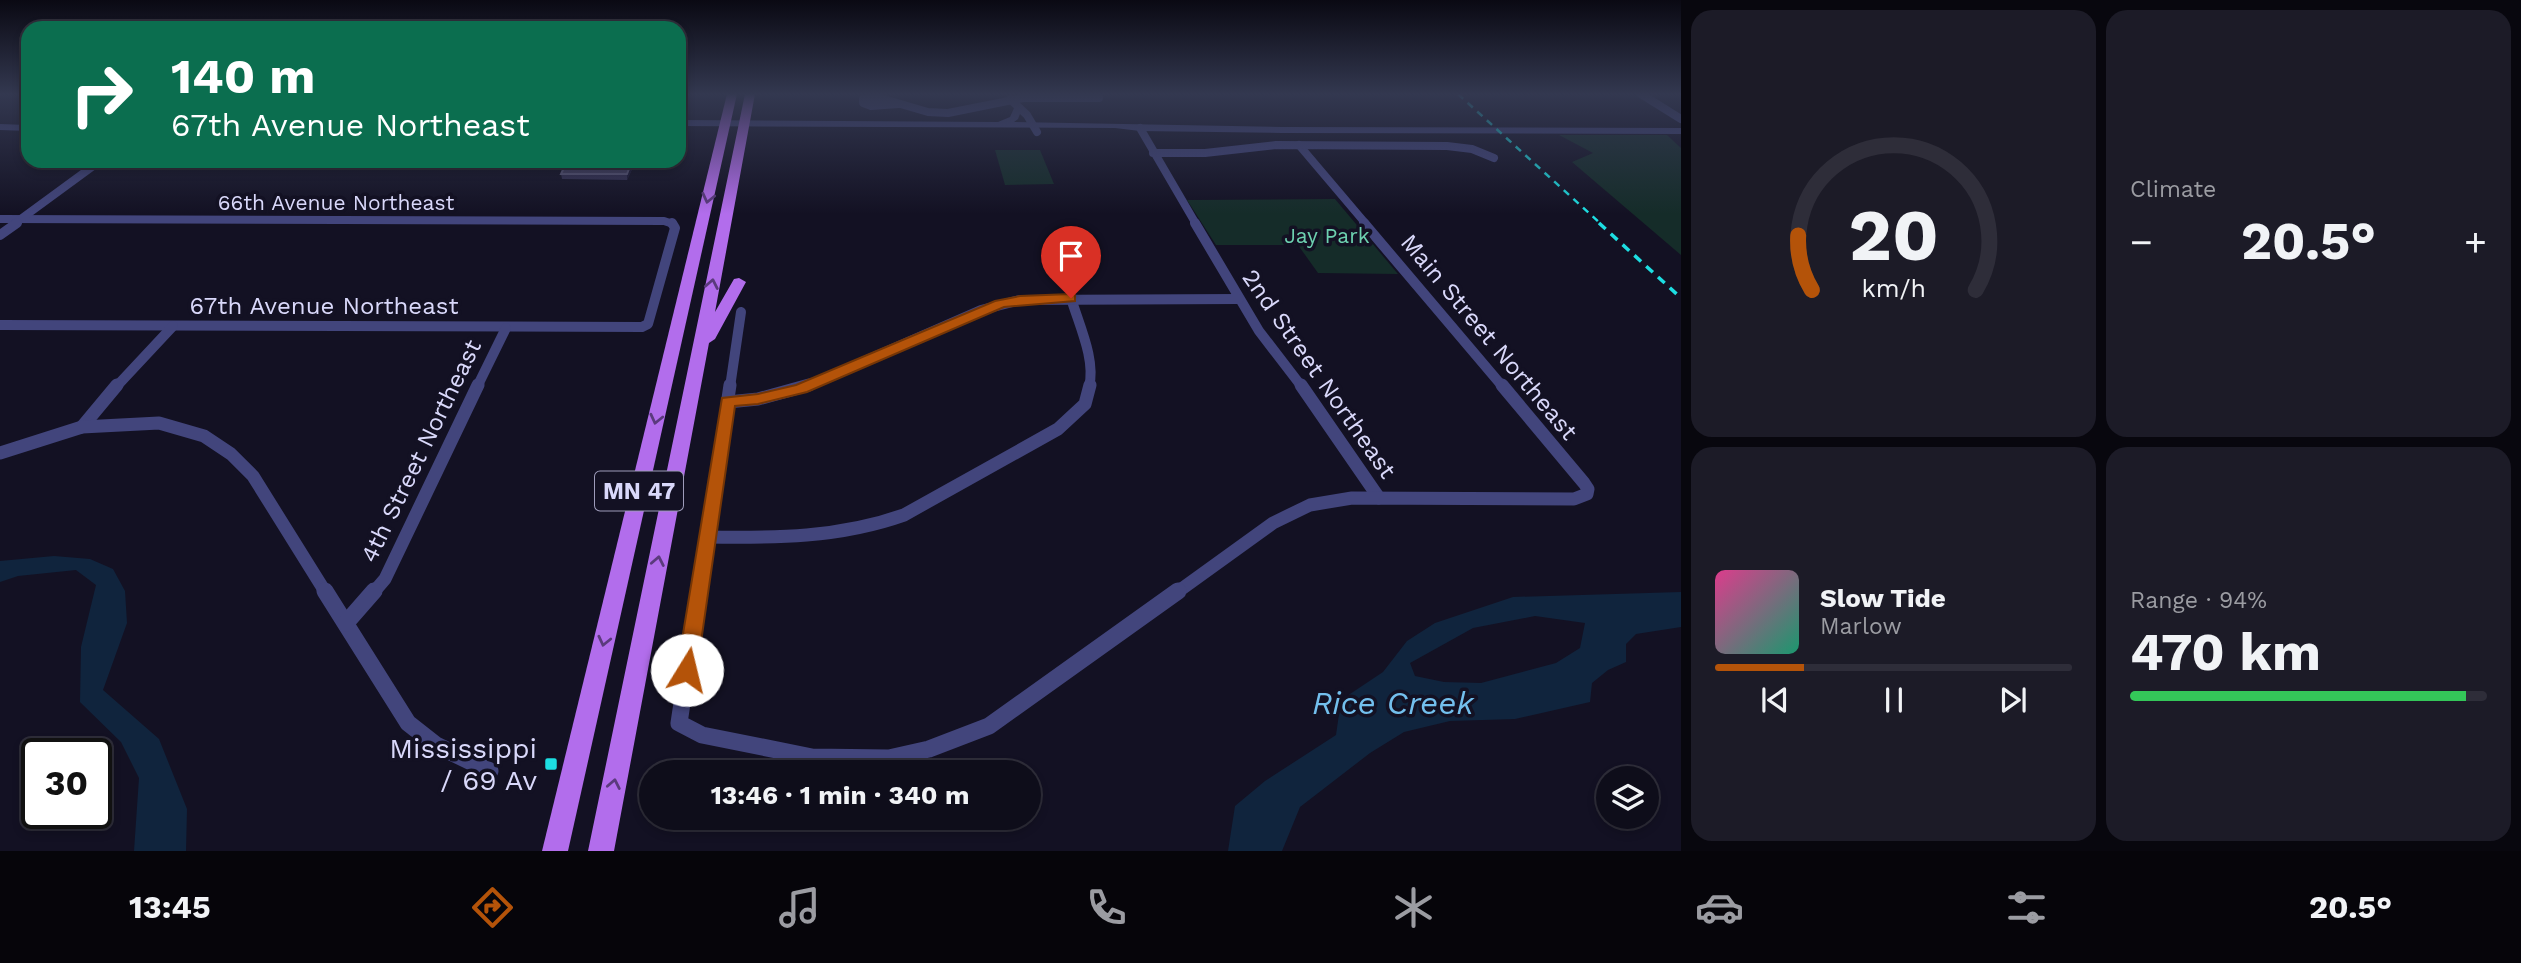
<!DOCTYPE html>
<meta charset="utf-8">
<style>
:root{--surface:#0e0d1a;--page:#1c1b27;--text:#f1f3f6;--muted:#9b9ca2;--line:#2e2d39;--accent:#b45309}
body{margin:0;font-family:"Work Sans",sans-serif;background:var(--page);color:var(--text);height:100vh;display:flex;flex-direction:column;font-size:26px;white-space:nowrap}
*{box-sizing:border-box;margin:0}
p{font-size:23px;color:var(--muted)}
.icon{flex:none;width:38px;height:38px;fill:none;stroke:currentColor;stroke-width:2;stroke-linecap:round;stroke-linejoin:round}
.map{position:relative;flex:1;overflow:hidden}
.details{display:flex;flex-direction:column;gap:10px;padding:10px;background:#08070e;width:840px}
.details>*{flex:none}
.top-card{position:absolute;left:21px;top:21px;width:665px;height:147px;border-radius:21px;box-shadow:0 4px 10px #0003,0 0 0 2px var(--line);background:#0b6e4f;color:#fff;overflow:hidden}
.fabs{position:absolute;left:1596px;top:766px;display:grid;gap:14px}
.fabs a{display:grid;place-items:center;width:63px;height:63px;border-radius:50%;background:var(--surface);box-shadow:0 4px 10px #0003,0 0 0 2px var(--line);font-size:35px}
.speed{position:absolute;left:21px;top:738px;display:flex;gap:14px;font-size:35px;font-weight:700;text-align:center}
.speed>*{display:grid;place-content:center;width:91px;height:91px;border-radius:50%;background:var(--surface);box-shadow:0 4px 10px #0003,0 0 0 2px var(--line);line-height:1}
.speed .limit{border:4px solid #111;border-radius:10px;background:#fff;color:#111}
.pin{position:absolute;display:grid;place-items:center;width:60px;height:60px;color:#fff;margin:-72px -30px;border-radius:50% 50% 50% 0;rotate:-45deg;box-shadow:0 0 7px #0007}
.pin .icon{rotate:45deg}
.me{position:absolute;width:77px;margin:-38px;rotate:9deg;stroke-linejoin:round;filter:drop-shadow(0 0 5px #0008)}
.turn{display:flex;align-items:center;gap:24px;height:147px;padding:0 35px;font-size:32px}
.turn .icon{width:91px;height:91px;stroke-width:2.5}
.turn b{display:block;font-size:49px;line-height:60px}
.big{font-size:52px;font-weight:700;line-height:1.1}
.details .tile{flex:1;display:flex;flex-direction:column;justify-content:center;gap:10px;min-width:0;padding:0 24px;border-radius:21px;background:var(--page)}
.details .dial{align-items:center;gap:0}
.dial svg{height:182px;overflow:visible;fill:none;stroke:var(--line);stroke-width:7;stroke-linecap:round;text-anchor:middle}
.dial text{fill:var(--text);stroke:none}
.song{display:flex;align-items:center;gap:21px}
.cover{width:84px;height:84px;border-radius:10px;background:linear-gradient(135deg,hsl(330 70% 55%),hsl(160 70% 35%))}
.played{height:7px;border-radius:4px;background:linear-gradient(90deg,var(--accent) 25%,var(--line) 25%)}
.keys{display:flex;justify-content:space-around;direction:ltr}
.heat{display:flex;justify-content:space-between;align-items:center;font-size:38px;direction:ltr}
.charge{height:10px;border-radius:5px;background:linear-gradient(90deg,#34c759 94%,var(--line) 0)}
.details .tiles{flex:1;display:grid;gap:10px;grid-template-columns:repeat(2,1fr)}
.trip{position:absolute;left:639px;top:760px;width:402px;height:70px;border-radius:35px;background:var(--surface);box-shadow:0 4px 10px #0003,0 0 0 2px var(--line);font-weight:700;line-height:70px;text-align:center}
.tab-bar{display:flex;height:112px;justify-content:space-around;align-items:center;background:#06050a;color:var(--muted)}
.tab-bar .icon{width:49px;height:49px}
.tab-bar .selected{color:var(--accent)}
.tab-bar b{font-size:32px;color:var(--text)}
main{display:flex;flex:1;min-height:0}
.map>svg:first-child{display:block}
</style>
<main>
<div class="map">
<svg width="1681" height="851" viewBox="0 0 1681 851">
<rect width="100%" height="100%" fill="#131123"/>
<g fill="#152c29">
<path d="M1559,135H1667L1681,148V255L1572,162L1593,153Z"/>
<path d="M995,150H1040L1054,184L1005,185Z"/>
<path d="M1335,199L1398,274L1318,273L1298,245H1216L1187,200Z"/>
</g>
<g fill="#10243d" fill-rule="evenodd">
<path d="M54,556L90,559L113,569L125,591L127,623L103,690L159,739L187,809L186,851H134L139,778L121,742L80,702L81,647L96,585L76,570L18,576L0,582V561Z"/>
<path d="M1681,592V627L1636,634L1626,644V662L1608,670L1592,683L1590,702L1515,719L1450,721L1404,732L1370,753L1300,807L1282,851H1228L1235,806L1265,781L1336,735L1341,700L1383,672L1407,641L1435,623L1513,597ZM1535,616L1585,623L1580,648L1556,663L1481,683L1444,682L1415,676L1410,663L1473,628Z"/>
</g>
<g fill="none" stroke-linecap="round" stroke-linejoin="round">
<g stroke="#42457c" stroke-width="8">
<path d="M1641,94L1681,119"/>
<path d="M1010,99L1027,115L1037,132"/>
<path d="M898,104L871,106L863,103V99L880,98L928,112L948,113L1023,98H1099L1098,94"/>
<path d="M1140,128L1196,224"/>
<path d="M1299,145L1366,224"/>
<path d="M1153,153H1205L1276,145L1447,146L1472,149L1494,158"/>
<path d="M0,219L664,221L673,224"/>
<path d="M14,224L100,161"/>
</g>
<g stroke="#42457c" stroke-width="10">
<path d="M1195,223L1259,331L1302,387"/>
<path d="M1364,223L1503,387"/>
<path d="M0,235L17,223"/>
<path d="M1071,298C1079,325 1096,360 1089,387"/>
<path d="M0,325L642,327L648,324L675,228L672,223"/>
<path d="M116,387L173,326"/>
<path d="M477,387L506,328"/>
<path d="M730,387L741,312"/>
<path d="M805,387L981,310L1020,300L1239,299"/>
</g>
<g stroke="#42457c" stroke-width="13">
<path d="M1301,385L1379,498"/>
<path d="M728,402L758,399L809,385"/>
<path d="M82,427L117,385"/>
<path d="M0,453L82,427L159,423L204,436L231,454L253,476L326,593"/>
<path d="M707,537C775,538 839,538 904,515L1058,429L1085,404L1090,385"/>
<path d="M373,593L385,579L478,385"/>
<path d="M699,593L730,385"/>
<path d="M1176,593L1273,523L1310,505L1352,498L1574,499L1587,494L1588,489L1584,483L1502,385"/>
</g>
<g stroke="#42457c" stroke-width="17">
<path d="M325,591L408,723L436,745L490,771"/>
<path d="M699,591L679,723L702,735L812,757L889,758L929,749L989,726L1178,591"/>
<path d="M346,623L374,591"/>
</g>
<g fill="#42457c" fill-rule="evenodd">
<path d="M1019,103L1023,106L1018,119L1014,122L1282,127L1681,128V134L1282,133L1140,131L1115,128L679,126V120L998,122L1010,117L1015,106Z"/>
<path d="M0,124L28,125V131L0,130Z"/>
</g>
<g fill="#b26dec" fill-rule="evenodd">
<path d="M727,94H737L568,851H542Z"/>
<path d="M745,94H755L715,312L734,279L739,278L746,282L715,339L709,343L614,851H588Z"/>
</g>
<path stroke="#1ddee2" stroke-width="2.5" stroke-dasharray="7 6" stroke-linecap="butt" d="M1458,94L1601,224"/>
<path stroke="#1ddee2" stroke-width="3.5" stroke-dasharray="9 7" stroke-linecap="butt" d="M1599,223L1681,298"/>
</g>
<path fill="#312d4e" d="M567,161H636L627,180L562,179L561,174Z"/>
<path fill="#1d1a35" d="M632,161H636L627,180V174Z"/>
<path fill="#433f60" stroke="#5a5778" stroke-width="2" d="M567,161H632L627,174H561Z"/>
<defs><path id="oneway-chevron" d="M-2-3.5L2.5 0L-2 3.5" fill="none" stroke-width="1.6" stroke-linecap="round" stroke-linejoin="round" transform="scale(1.75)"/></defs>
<g stroke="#5b3a7d">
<use href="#oneway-chevron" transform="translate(708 198) rotate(103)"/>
<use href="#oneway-chevron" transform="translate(712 284) rotate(-79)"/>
<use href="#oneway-chevron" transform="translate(656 419) rotate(103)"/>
<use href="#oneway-chevron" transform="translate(658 561) rotate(-79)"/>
<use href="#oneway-chevron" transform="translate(604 641) rotate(103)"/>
<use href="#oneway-chevron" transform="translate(614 784) rotate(-79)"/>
</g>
<linearGradient id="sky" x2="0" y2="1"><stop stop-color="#0a0913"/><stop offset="0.44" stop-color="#333850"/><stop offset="1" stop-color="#333850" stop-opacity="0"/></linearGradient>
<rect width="1681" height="214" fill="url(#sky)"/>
<path fill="#b45309" stroke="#753606" stroke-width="2" d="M1071,294L1075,295V301L1004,307L807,392L758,404L735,406L697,670L694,676L687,679L680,676L677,670L722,398L758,394L796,385L995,301L1020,296Z"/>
<rect fill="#1ddee2" stroke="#131123" stroke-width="2.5" x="544" y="757" width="14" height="14" rx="3.5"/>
<g text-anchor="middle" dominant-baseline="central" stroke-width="7" stroke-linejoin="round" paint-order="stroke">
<g font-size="21" fill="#d9d8fa" stroke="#131123">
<text x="336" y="202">66th Avenue Northeast</text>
</g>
<g font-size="21" fill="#6dd1b0" stroke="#131123">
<text x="1327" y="235">Jay Park</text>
</g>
<rect fill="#131123" stroke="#9e9cba" stroke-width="2" x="595" y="471.5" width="88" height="39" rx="5"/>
<g font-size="23" font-weight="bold" fill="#d9d8fa">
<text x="639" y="491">MN 47</text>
</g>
<g font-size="24" fill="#d9d8fa" stroke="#131123">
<text x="324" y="306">67th Avenue Northeast</text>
<text transform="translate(1489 337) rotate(50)">Main Street Northeast</text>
<text transform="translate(1319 374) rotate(55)">2nd Street Northeast</text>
<text transform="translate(421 451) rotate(-64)">4th Street Northeast</text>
</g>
<g font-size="28" fill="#d9d8fa" stroke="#131123" text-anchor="end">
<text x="537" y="748">Mississippi<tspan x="537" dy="32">/ 69 Av</tspan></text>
</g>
<g font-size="32" font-style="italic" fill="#73bfed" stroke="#131123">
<text x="1393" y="703">Rice Creek</text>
</g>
</g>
</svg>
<div class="fabs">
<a><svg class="icon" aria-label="layers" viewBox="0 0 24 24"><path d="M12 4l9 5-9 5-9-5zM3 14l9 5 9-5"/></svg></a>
</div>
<div class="speed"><div class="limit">30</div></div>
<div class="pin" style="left:1071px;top:298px;background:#d93025"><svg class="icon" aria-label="arrive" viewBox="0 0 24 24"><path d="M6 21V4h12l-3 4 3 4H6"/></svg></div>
<svg class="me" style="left:687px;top:670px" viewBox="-20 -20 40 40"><circle r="19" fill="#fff"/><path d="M0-13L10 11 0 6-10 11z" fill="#b45309"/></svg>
<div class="trip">13:46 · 1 min · 340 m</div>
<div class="top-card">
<div class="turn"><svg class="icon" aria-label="right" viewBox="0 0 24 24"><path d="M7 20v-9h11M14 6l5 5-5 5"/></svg><div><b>140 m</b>67th Avenue Northeast</div></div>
</div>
</div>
<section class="details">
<div class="tiles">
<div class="tile dial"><svg viewBox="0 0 100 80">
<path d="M14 69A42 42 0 1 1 86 69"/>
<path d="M14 69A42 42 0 0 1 8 45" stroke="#b45309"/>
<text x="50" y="56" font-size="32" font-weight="700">20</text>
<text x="50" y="72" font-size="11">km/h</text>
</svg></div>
<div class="tile"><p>Climate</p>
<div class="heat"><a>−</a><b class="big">20.5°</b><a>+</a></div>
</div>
<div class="tile">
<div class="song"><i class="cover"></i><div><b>Slow Tide</b><p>Marlow</p></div></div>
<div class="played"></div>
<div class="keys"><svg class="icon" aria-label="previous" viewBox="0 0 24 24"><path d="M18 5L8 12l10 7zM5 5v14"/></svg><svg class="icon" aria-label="pause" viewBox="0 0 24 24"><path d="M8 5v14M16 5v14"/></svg><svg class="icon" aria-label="next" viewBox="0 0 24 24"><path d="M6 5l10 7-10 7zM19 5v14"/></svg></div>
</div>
<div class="tile"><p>Range · 94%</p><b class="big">470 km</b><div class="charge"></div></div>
</div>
</section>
</main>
<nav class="tab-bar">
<b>13:45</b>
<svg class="icon selected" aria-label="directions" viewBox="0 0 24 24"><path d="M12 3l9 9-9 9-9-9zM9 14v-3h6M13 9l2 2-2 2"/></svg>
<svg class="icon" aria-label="music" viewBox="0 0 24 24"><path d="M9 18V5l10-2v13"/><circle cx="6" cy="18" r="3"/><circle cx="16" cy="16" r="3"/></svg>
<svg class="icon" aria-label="phone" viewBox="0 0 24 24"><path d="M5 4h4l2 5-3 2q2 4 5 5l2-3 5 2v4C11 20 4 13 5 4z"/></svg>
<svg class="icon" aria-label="climate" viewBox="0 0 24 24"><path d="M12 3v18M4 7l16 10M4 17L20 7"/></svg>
<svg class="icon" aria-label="car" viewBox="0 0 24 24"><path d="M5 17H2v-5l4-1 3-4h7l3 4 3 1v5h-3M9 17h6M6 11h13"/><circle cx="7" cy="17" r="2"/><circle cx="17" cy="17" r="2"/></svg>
<svg class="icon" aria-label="filters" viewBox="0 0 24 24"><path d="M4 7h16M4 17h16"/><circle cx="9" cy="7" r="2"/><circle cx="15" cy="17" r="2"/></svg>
<b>20.5°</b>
</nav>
